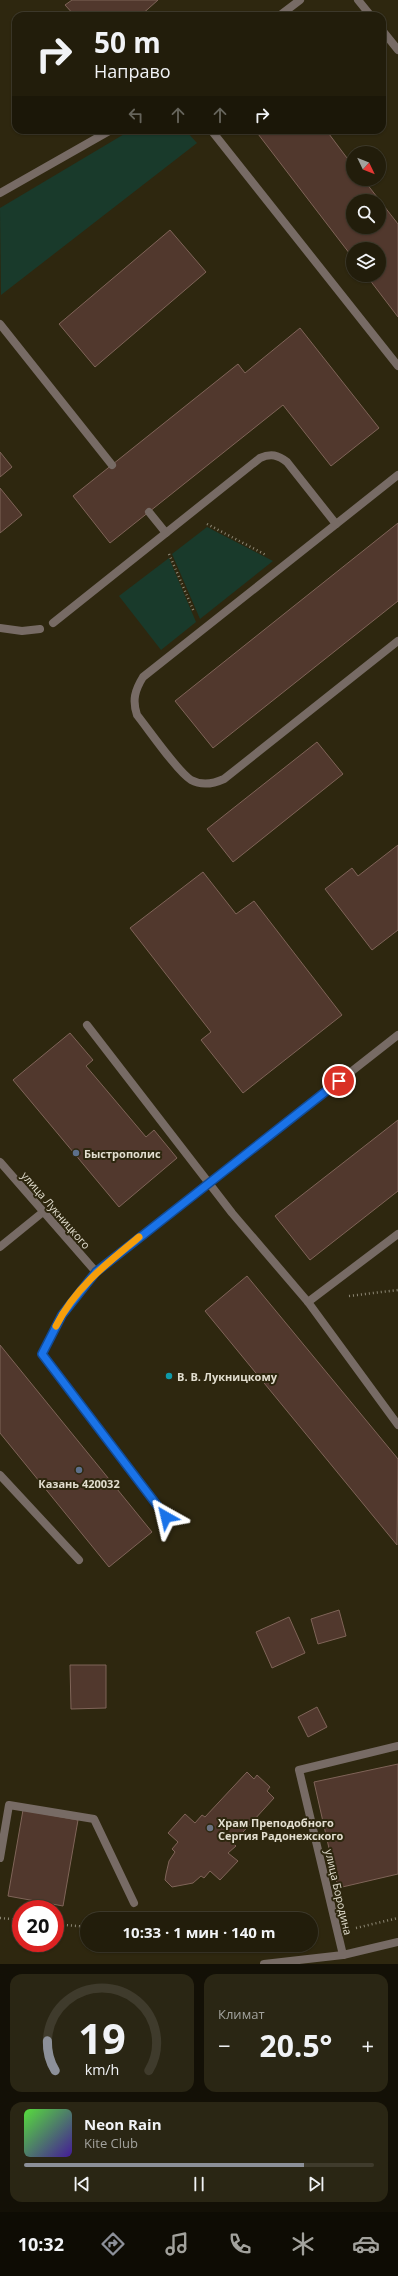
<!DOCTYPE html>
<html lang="ru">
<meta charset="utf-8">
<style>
:root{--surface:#221d0b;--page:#2a2614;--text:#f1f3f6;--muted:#a2a29d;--line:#3f3b2c;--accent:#8c9099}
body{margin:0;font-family:"Open Sans",sans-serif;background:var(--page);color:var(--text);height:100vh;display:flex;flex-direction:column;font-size:15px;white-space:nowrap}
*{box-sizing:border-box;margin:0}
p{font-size:13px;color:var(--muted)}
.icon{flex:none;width:22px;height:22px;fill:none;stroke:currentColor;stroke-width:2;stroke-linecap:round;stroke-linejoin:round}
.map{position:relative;height:1964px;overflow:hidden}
.details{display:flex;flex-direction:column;gap:10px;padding:10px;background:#131006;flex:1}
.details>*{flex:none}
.top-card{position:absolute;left:12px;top:12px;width:374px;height:122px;border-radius:12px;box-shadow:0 1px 3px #0004,0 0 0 1px var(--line);background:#221d0b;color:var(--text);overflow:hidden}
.needle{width:26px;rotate:133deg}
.fabs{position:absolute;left:346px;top:146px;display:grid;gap:8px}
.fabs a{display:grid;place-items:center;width:40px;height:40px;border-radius:50%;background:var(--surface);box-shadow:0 1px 3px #0004,0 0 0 1px var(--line);font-size:20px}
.speed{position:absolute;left:12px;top:1900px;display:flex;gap:8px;font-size:20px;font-weight:700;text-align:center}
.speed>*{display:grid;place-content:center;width:52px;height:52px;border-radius:50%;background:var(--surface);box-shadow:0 1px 3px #0004,0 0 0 1px var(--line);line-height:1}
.speed .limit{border:6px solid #d22;background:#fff;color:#111}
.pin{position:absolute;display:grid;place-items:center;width:34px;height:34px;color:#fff;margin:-17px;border:2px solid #fff;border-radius:50%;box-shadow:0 1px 4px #0007}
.me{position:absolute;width:44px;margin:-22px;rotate:323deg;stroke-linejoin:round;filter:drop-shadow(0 0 3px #0008)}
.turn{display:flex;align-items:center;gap:14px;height:84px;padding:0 16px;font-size:18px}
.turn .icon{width:52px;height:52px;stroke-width:2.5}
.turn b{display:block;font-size:28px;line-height:34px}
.lanes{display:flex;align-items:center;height:38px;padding:0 16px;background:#0003;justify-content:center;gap:20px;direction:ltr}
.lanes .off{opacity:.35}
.big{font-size:30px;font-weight:700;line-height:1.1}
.details .card{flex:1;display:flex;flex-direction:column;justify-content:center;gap:6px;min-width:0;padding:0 14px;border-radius:12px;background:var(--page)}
.details .dial{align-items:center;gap:0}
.dial svg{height:104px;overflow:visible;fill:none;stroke:var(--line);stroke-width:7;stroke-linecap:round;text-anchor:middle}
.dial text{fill:var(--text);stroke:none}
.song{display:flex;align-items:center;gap:12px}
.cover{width:48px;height:48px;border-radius:6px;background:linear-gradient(135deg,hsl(110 70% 55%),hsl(260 70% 35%))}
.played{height:4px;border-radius:2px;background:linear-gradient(90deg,var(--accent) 80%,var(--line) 80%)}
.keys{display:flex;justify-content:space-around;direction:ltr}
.heat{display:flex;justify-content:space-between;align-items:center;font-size:22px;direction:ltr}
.details .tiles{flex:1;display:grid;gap:10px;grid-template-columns:1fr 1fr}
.card:last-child{grid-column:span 2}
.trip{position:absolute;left:80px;top:1912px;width:238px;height:40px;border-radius:20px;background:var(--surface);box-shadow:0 1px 3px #0004,0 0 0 1px var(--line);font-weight:700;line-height:40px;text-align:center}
.tabs{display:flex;height:64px;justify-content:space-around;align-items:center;background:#0e0c04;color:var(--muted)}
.tabs .icon{width:28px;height:28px}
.tabs .active{color:var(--accent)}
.tabs b{font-size:18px;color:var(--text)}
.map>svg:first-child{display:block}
</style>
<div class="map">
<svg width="398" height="1964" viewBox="0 0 398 1964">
<rect width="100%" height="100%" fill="#2e270f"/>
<g fill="#193a2b">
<path d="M131,130H185L197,143L1,295L0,208Z"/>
<path d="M207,527L273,561L200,619L172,554Z"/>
<path d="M169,558L196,622L161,650L119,596Z"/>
</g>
<g fill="#51382d" stroke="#7f6458" fill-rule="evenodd">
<path d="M72,0H158L140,16H75L65,5Z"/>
<path d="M255,130H326L353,166V179H363L398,224V317L366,275H379V249H353V258ZM353,201H379V227H353Z"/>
<path d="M170,230L206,272L95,367L59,324Z"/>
<path d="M300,328L379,428L331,466L283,405L110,543L73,496L238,364L245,373Z"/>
<path d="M0,452L12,467L0,477Z"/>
<path d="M0,488L22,515L0,533Z"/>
<path d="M398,523V601L213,748L175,701Z"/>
<path d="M317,742L343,774L233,862L207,829Z"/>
<path d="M398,845V930L372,950L325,889L352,868L358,876Z"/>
<path d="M203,872L236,914L254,901L342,1015L243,1093L201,1040L211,1032L130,928Z"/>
<path d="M70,1033L93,1060L86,1066L146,1137L154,1130L177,1158L119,1207L13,1080Z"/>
<path d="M398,1120V1191L310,1260L275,1216Z"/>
<path d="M247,1276L398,1459L397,1545L205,1311Z"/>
<path d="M0,1345L152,1532L109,1567L0,1433Z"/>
<path d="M339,1610L346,1636L318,1644L311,1619Z"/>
<path d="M289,1617L305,1653L272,1668L256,1632Z"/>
<path d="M70,1665H106V1708L71,1709Z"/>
<path d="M317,1707L327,1727L308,1737L298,1717Z"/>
<path d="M398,1764V1874L338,1888L314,1782Z"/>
<path d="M247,1772L254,1779L257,1775L270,1787L267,1791L274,1798L233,1843L236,1846L228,1853L238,1861L220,1880L210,1871L204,1878L201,1876L193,1883L172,1887L165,1880L166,1874L169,1861L175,1852L172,1849L178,1842L168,1833L185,1814L195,1823L202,1815L205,1817Z"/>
<path d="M23,1810L78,1820L63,1906L8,1896Z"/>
</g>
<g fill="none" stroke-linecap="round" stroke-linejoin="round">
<g stroke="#8e8875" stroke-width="2.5" stroke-dasharray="1 3" stroke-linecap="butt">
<path d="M207,524L266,555"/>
<path d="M169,554L194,612"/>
<path d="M349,1296L398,1290"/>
<path d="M0,1918L21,1920"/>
<path d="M295,1919H303"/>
<path d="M311,1922L316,1924"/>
<path d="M55,1924L87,1927"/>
<path d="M356,1928L398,1918"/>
</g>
<g stroke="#776b65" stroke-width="8">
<path d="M358,0L371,16"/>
<path d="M382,30L398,50"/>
<path d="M211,130L398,366"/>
<path d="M0,324L112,465"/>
<path d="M398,475L143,677C135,690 132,700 137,715C149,730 177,771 191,780C202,786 213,784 224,779L398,641"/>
<path d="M149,512L166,533"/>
<path d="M53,623L260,458C271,453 278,455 287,462L336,524"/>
<path d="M0,628L22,631L40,629"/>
<path d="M87,1025L232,1213L308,1302L398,1425"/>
<path d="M96,1272L62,1315L42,1354L166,1517"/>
<path d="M308,1302L398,1234"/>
<path d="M0,1475L79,1560"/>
<path d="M0,1858L9,1805L94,1819L134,1903"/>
</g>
<g stroke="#776b65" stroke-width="8">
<path d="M0,1247L43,1212"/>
<path d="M343,1955L299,1770L398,1746"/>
<path d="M264,1964L343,1955L398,1942"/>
</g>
<g stroke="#776b65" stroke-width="8">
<path d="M279,16L300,0"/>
<path d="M0,193L111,130"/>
<path d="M0,1162L96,1272L398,1035"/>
</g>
</g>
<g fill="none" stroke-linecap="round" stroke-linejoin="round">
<defs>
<path id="route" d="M166,1517L42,1354L62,1315L96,1272L339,1081"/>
</defs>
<use href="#route" stroke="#114b97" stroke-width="10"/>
<use href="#route" stroke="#1a73e8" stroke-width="7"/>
<path stroke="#f59e0b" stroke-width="7" d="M56,1326C75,1288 107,1263 139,1237"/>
</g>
<g fill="#5c6f8a" stroke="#2e270f" stroke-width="1.5">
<circle cx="76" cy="1153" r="4"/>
<circle cx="79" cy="1470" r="4"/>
</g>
<circle fill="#0f9aa8" stroke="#2e270f" stroke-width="1.5" cx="169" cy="1376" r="4"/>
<circle fill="#6b7280" stroke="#2e270f" stroke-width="1.5" cx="210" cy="1828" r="4"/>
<g text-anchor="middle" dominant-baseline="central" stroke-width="4" stroke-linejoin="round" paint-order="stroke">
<g font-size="11" font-weight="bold" fill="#e2decf" stroke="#2e270f" text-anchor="start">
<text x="84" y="1153">Быстрополис</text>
<text x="177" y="1376">В. В. Лукницкому</text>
<text x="79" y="1483" text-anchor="middle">Казань 420032</text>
<text x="218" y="1822">Храм Преподобного<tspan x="218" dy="13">Сергия Радонежского</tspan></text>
</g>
<g font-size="11" fill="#e2decf" stroke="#2e270f">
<text transform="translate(56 1210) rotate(49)">улица Лукницкого</text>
<text transform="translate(339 1892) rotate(77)">улица Бородина</text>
</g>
</g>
</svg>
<div class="fabs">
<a><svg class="needle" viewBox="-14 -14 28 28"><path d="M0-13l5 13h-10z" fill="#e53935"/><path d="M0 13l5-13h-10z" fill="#a2a29d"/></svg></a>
<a><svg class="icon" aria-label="search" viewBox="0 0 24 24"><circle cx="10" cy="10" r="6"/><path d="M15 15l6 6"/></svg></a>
<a><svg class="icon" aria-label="layers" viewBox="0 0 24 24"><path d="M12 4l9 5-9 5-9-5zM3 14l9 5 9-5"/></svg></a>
</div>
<div class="speed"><div class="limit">20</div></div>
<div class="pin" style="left:339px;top:1081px;background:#d93025"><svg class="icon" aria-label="arrive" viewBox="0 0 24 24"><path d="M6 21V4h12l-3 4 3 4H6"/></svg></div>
<svg class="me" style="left:166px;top:1517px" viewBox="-20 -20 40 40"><path d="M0-17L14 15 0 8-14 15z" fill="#1a73e8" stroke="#fff" stroke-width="4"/></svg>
<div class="trip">10:33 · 1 мин · 140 m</div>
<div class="top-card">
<div class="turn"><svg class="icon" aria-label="right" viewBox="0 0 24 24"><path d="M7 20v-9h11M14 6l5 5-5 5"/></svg><div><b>50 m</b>Направо</div></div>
<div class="lanes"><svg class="icon off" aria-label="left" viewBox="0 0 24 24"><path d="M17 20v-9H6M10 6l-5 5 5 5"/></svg><svg class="icon off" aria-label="ahead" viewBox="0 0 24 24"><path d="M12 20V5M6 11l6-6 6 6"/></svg><svg class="icon off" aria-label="ahead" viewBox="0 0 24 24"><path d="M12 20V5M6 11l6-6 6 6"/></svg><svg class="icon" aria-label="right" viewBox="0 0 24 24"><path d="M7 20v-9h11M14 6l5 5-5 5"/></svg></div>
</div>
</div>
<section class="details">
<div class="tiles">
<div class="card dial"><svg viewBox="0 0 100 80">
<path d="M14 69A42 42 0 1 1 86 69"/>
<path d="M14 69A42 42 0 0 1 8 46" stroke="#8c9099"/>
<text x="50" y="56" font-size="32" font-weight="700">19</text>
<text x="50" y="72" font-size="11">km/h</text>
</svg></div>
<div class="card"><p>Климат</p>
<div class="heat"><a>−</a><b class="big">20.5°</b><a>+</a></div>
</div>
<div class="card">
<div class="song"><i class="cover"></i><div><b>Neon Rain</b><p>Kite Club</p></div></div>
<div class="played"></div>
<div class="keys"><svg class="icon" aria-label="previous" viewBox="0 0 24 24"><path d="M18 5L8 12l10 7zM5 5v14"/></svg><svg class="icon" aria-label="pause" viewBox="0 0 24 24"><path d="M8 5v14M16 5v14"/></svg><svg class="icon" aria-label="next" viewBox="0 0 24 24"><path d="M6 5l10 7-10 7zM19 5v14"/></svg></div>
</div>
</div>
</section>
<nav class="tabs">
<b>10:32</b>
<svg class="icon active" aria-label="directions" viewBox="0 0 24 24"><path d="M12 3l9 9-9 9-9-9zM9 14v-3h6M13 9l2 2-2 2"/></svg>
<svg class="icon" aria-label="music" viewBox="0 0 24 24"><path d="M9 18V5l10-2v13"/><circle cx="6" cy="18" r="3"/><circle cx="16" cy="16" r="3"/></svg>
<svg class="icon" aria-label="phone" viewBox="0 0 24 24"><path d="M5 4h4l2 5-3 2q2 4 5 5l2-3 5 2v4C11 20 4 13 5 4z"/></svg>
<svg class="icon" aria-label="climate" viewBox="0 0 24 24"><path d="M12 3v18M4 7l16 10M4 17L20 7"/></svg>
<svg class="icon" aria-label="car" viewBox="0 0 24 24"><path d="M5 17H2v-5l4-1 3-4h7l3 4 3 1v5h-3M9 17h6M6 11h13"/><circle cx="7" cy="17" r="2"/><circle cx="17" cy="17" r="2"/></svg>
</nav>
